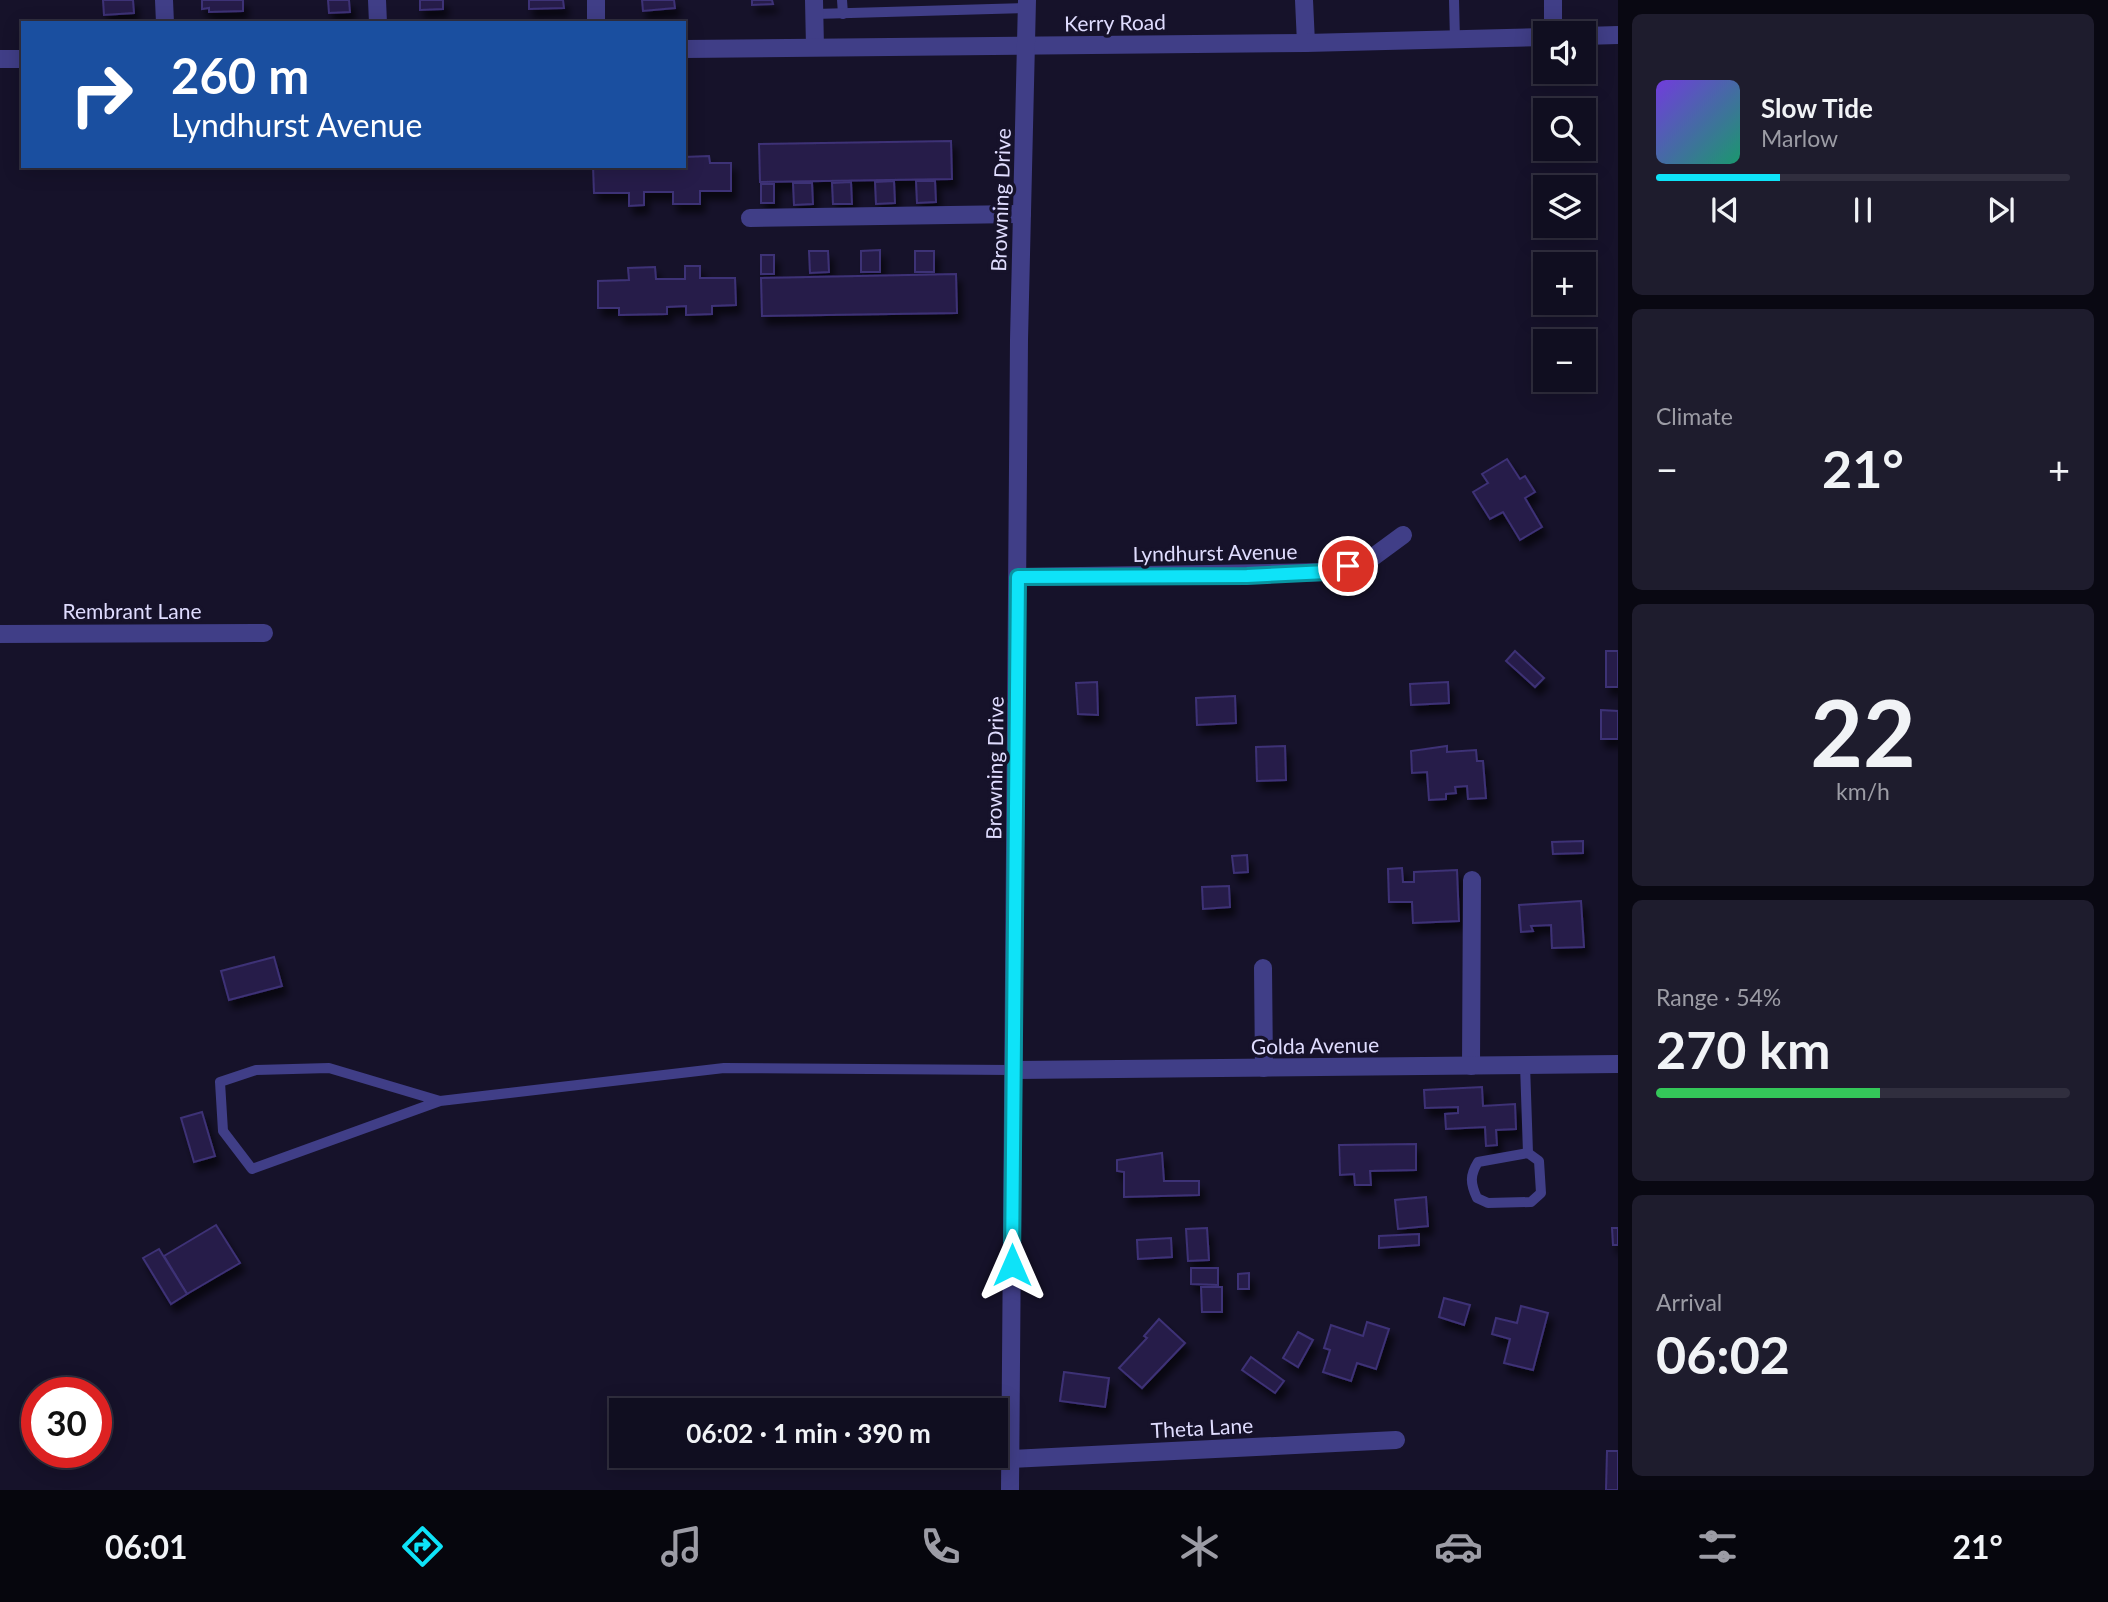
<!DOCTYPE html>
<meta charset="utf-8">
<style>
:root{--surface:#100e20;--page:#1e1c2d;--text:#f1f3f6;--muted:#9c9ca5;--line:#302e3e;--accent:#0ee3f8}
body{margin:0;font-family:Lato,sans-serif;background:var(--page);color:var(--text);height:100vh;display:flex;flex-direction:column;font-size:26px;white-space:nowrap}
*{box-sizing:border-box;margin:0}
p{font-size:23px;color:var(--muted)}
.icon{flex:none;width:38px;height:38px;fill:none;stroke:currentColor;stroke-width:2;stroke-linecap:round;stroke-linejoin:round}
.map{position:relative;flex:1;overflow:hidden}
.sheet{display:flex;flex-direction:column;gap:14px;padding:14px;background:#090812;width:490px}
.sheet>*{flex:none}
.banner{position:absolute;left:21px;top:21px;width:665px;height:147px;border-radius:0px;box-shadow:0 4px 18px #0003,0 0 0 2px var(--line);background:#1a4fa0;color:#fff;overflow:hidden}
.buttons{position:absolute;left:1533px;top:21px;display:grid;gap:14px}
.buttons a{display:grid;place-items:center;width:63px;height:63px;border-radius:0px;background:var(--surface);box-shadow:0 4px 18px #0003,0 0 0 2px var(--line);font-size:35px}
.speed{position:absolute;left:21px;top:1377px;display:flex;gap:14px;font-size:35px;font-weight:700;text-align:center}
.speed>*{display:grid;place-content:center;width:91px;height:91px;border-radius:50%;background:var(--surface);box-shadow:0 4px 18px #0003,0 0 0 2px var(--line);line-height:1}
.speed .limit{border:10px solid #d22;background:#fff;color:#111}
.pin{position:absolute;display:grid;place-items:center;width:60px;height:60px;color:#fff;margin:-30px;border:4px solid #fff;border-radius:50%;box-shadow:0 2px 7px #0007}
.me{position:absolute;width:77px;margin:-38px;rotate:0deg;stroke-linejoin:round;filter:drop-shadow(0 0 5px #0008)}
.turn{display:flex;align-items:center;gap:24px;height:147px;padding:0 35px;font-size:32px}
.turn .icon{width:91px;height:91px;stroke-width:2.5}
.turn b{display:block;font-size:49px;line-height:60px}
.big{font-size:52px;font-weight:700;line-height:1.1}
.sheet .tile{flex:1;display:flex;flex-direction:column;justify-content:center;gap:10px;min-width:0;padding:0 24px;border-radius:10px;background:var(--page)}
.sheet .dial{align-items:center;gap:0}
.dial b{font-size:91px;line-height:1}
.song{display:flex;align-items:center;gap:21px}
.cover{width:84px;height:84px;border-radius:10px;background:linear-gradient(135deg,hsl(260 70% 55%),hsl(160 70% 35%))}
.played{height:7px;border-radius:4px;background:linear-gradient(90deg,var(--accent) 30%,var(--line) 30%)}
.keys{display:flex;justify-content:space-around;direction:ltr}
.heat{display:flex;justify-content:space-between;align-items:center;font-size:38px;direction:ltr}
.charge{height:10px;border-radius:5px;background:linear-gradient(90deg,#34c759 54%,var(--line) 0)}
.trip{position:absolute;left:609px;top:1398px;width:399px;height:70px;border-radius:0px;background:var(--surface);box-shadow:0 4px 18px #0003,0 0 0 2px var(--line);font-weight:700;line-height:70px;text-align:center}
.menu{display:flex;height:112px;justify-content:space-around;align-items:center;background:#06060d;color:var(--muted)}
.menu .icon{width:49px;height:49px}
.menu .selected{color:var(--accent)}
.menu b{font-size:32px;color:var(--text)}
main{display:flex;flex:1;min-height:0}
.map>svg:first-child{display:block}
</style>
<main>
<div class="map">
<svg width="1618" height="1490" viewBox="0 0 1618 1490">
<defs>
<filter id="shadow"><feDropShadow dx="4.5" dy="8" stdDeviation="3.5" flood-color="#0009"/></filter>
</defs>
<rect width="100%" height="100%" fill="#16122a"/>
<g fill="#271e4a" stroke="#3e3176" stroke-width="2" filter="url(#shadow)">
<path d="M103,0H133L134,13L104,15Z"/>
<path d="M202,0H243V11L209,12V8L202,9Z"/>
<path d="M328,0H349L350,12L329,13Z"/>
<path d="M420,0H443V9L420,10Z"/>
<path d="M529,0H563L564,8L529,9Z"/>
<path d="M642,0H674L675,8L643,11Z"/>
<path d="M752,0H772L773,4L752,5Z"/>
<path d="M951,141L952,179L760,182L759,144Z"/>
<path d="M709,156L710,163H731V191H700V204H673V192H644V205L629,206V193H594L593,166H684V157Z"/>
<path d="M894,181L895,203L876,204L875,182Z"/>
<path d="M916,181H935L936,202L917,203Z"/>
<path d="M851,182L852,204H833L832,183Z"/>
<path d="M793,183H812L813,204L794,205Z"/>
<rect x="761" y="184" width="13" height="19"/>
<path d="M880,250V272H861V251Z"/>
<path d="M809,251H828L829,272L810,273Z"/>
<rect x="915" y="251" width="19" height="21"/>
<rect x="761" y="255" width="13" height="19"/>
<path d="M685,266H700V278H735L736,305L712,306V314L686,315V306L667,307V314L619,315V308H598V281L629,280L628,268L655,267L656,279H685Z"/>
<path d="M956,274L957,313L762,316L761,278Z"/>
<path d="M1507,459L1520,479L1525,476L1535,492L1525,498L1542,527L1520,540L1503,512L1490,519L1473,492L1488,483L1482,474Z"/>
<path d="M1515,651L1544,678L1535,687L1506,661Z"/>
<rect x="1606" y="651" width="12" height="36"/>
<path d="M1097,682L1098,715L1078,714L1076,683Z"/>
<path d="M1448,682L1449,703L1411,705L1410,684Z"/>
<path d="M1235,696L1236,723L1197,725L1196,698Z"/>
<path d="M1601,710L1618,711V739H1601Z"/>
<path d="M1285,746L1286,780L1257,781L1256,747Z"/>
<path d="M1447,746V752L1476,750L1477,761H1483L1486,798L1468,799L1467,786L1455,787L1456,793L1446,794V799L1429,800L1427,772L1412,773L1411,751Z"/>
<path d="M1583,841V853L1553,854L1552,842Z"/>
<path d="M1247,855L1248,872L1234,873L1232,856Z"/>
<path d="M1402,868L1403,882H1414V872L1457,870L1459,921L1413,923L1412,902H1389L1388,869Z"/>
<path d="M1229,886L1230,907L1203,909L1202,887Z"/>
<path d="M1581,901L1584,947L1552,948L1551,925L1531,926L1533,931L1521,932L1519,905Z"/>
<path d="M274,957L282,986L229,1000L221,971Z"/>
<path d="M1482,1087L1483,1106L1515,1104L1516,1129L1496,1130L1497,1145L1486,1146L1485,1127L1446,1129L1445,1114L1458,1113V1107L1425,1108L1424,1090Z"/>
<path d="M202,1112L215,1156L194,1162L181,1118Z"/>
<path d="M1416,1144V1170L1370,1171L1371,1185H1355L1354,1174L1340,1175L1339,1145Z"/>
<path d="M1162,1153L1164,1181H1199V1195L1124,1197V1172L1117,1171V1160Z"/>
<path d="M1426,1197L1428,1226L1398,1229L1395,1200Z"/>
<path d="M216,1225L240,1263L187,1294L164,1256Z"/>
<path d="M1207,1228L1209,1260L1188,1261L1186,1229Z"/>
<path d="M1612,1228H1618V1245H1613Z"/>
<path d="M1419,1234V1245L1379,1248V1236Z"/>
<path d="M1171,1238L1172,1257L1138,1259L1137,1240Z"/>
<path d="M159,1249L187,1294L171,1304L143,1258Z"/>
<path d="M1191,1268H1218V1285L1191,1284Z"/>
<path d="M1249,1273V1289H1238V1274Z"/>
<path d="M1201,1287H1222V1312H1202Z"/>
<path d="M1444,1298L1470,1305L1464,1325L1439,1317Z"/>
<path d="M1521,1306L1548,1313L1533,1370L1504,1363L1510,1339L1492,1334L1496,1318L1517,1323Z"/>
<path d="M1159,1319L1185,1343L1142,1388L1119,1368L1147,1338L1144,1336Z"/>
<path d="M1367,1322L1389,1329L1376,1369L1357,1363L1351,1381L1323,1372L1330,1350L1324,1348L1331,1325L1363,1336Z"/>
<path d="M1298,1332L1313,1340L1298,1367L1283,1358Z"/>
<path d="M1251,1357L1284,1381L1275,1393L1242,1370Z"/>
<path d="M1064,1372L1109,1378L1105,1407L1060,1401Z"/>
<path d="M1607,1451H1618V1490H1606Z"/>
</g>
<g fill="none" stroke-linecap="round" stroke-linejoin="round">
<g stroke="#403e87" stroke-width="10">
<path d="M842,0L843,14"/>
<path d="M1454,0L1455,40"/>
<path d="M815,14L1027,8"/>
<path d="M1525,1065L1528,1153"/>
<path d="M440,1101L252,1169L223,1131L220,1082L256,1070L329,1068L440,1101L724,1068L1013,1070"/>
<path d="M1528,1153L1539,1161L1541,1193L1531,1202L1488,1203L1477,1198C1470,1183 1470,1175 1478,1162Z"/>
</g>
<g stroke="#403e87" stroke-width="18">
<path d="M164,0L165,23"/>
<path d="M377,0L378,23"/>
<path d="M596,0V23"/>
<path d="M814,0L815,47"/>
<path d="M1304,0L1306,43"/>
<path d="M1553,33V0"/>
<path d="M1584,36L1618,35"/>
<path d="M684,49L1306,43L1545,37"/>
<path d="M0,59H23"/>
<path d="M750,218L1022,214"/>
<path d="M1018,577L1327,572L1369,560L1403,535"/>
<path d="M0,634L264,633"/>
<path d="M1263,968L1264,1068"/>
<path d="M1471,1066L1472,880"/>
<path d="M1013,1070L1618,1064"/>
<path d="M1011,1459L1396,1440"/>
<path d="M1010,1490L1019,340L1027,0"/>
</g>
</g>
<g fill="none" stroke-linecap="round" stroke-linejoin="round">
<defs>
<path id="route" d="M1012,1265L1018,577L1247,576L1327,572L1348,566"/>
</defs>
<use href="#route" stroke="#0994a1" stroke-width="18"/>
<use href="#route" stroke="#0ee3f8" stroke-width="12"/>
</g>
<g text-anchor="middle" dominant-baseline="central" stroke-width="7" stroke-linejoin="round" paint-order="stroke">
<g font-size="21" fill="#dfdcfe" stroke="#16122a">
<text transform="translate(1115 22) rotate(-1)">Kerry Road</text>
<text transform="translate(1000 200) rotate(-88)">Browning Drive</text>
<text transform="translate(1215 552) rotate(-1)">Lyndhurst Avenue</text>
<text x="132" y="610">Rembrant Lane</text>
<text transform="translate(994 768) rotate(-89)">Browning Drive</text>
<text transform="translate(1315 1045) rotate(-1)">Golda Avenue</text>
<text transform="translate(1202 1427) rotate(-3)">Theta Lane</text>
</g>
</g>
</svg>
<div class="buttons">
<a><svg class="icon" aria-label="sound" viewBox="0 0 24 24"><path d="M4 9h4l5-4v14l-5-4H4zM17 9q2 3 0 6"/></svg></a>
<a><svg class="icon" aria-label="search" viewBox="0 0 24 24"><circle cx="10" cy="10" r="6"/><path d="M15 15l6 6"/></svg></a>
<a><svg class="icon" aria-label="layers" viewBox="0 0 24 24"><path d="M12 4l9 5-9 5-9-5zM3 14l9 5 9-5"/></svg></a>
<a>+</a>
<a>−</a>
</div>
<div class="speed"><div class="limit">30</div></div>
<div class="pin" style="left:1348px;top:566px;background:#d93025"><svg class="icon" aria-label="arrive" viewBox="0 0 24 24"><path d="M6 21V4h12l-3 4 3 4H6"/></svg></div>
<svg class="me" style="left:1012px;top:1265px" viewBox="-20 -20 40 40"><path d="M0-17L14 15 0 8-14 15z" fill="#0ee3f8" stroke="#fff" stroke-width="4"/></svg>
<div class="trip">06:02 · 1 min · 390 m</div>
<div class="banner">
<div class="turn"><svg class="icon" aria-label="right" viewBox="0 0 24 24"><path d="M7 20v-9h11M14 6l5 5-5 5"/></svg><div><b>260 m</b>Lyndhurst Avenue</div></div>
</div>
</div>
<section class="sheet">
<div class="tile">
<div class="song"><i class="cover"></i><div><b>Slow Tide</b><p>Marlow</p></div></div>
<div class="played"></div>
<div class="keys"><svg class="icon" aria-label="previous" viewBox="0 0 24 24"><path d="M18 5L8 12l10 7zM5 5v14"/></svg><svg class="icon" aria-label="pause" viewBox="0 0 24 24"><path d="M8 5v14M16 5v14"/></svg><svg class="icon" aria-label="next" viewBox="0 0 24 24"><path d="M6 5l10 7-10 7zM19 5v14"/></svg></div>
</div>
<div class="tile"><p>Climate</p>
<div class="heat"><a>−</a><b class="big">21°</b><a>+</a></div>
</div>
<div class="tile dial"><b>22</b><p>km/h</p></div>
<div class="tile"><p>Range · 54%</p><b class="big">270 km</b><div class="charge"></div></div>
<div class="tile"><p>Arrival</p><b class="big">06:02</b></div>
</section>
</main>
<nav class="menu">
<b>06:01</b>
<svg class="icon selected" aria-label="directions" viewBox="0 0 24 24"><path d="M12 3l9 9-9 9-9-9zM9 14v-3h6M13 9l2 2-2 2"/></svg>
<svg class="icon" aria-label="music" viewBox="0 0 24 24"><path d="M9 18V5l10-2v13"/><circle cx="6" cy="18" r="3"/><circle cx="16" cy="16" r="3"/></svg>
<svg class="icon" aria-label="phone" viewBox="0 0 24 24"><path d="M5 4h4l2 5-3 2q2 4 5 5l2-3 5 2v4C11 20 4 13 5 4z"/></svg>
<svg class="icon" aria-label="climate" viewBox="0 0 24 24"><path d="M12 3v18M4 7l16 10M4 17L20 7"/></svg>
<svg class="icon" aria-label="car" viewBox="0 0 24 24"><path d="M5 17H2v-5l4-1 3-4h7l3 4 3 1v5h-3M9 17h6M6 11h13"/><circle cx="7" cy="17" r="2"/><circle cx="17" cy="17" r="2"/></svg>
<svg class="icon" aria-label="filters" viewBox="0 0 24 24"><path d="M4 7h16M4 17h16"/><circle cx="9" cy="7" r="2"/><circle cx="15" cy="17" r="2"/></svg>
<b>21°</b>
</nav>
